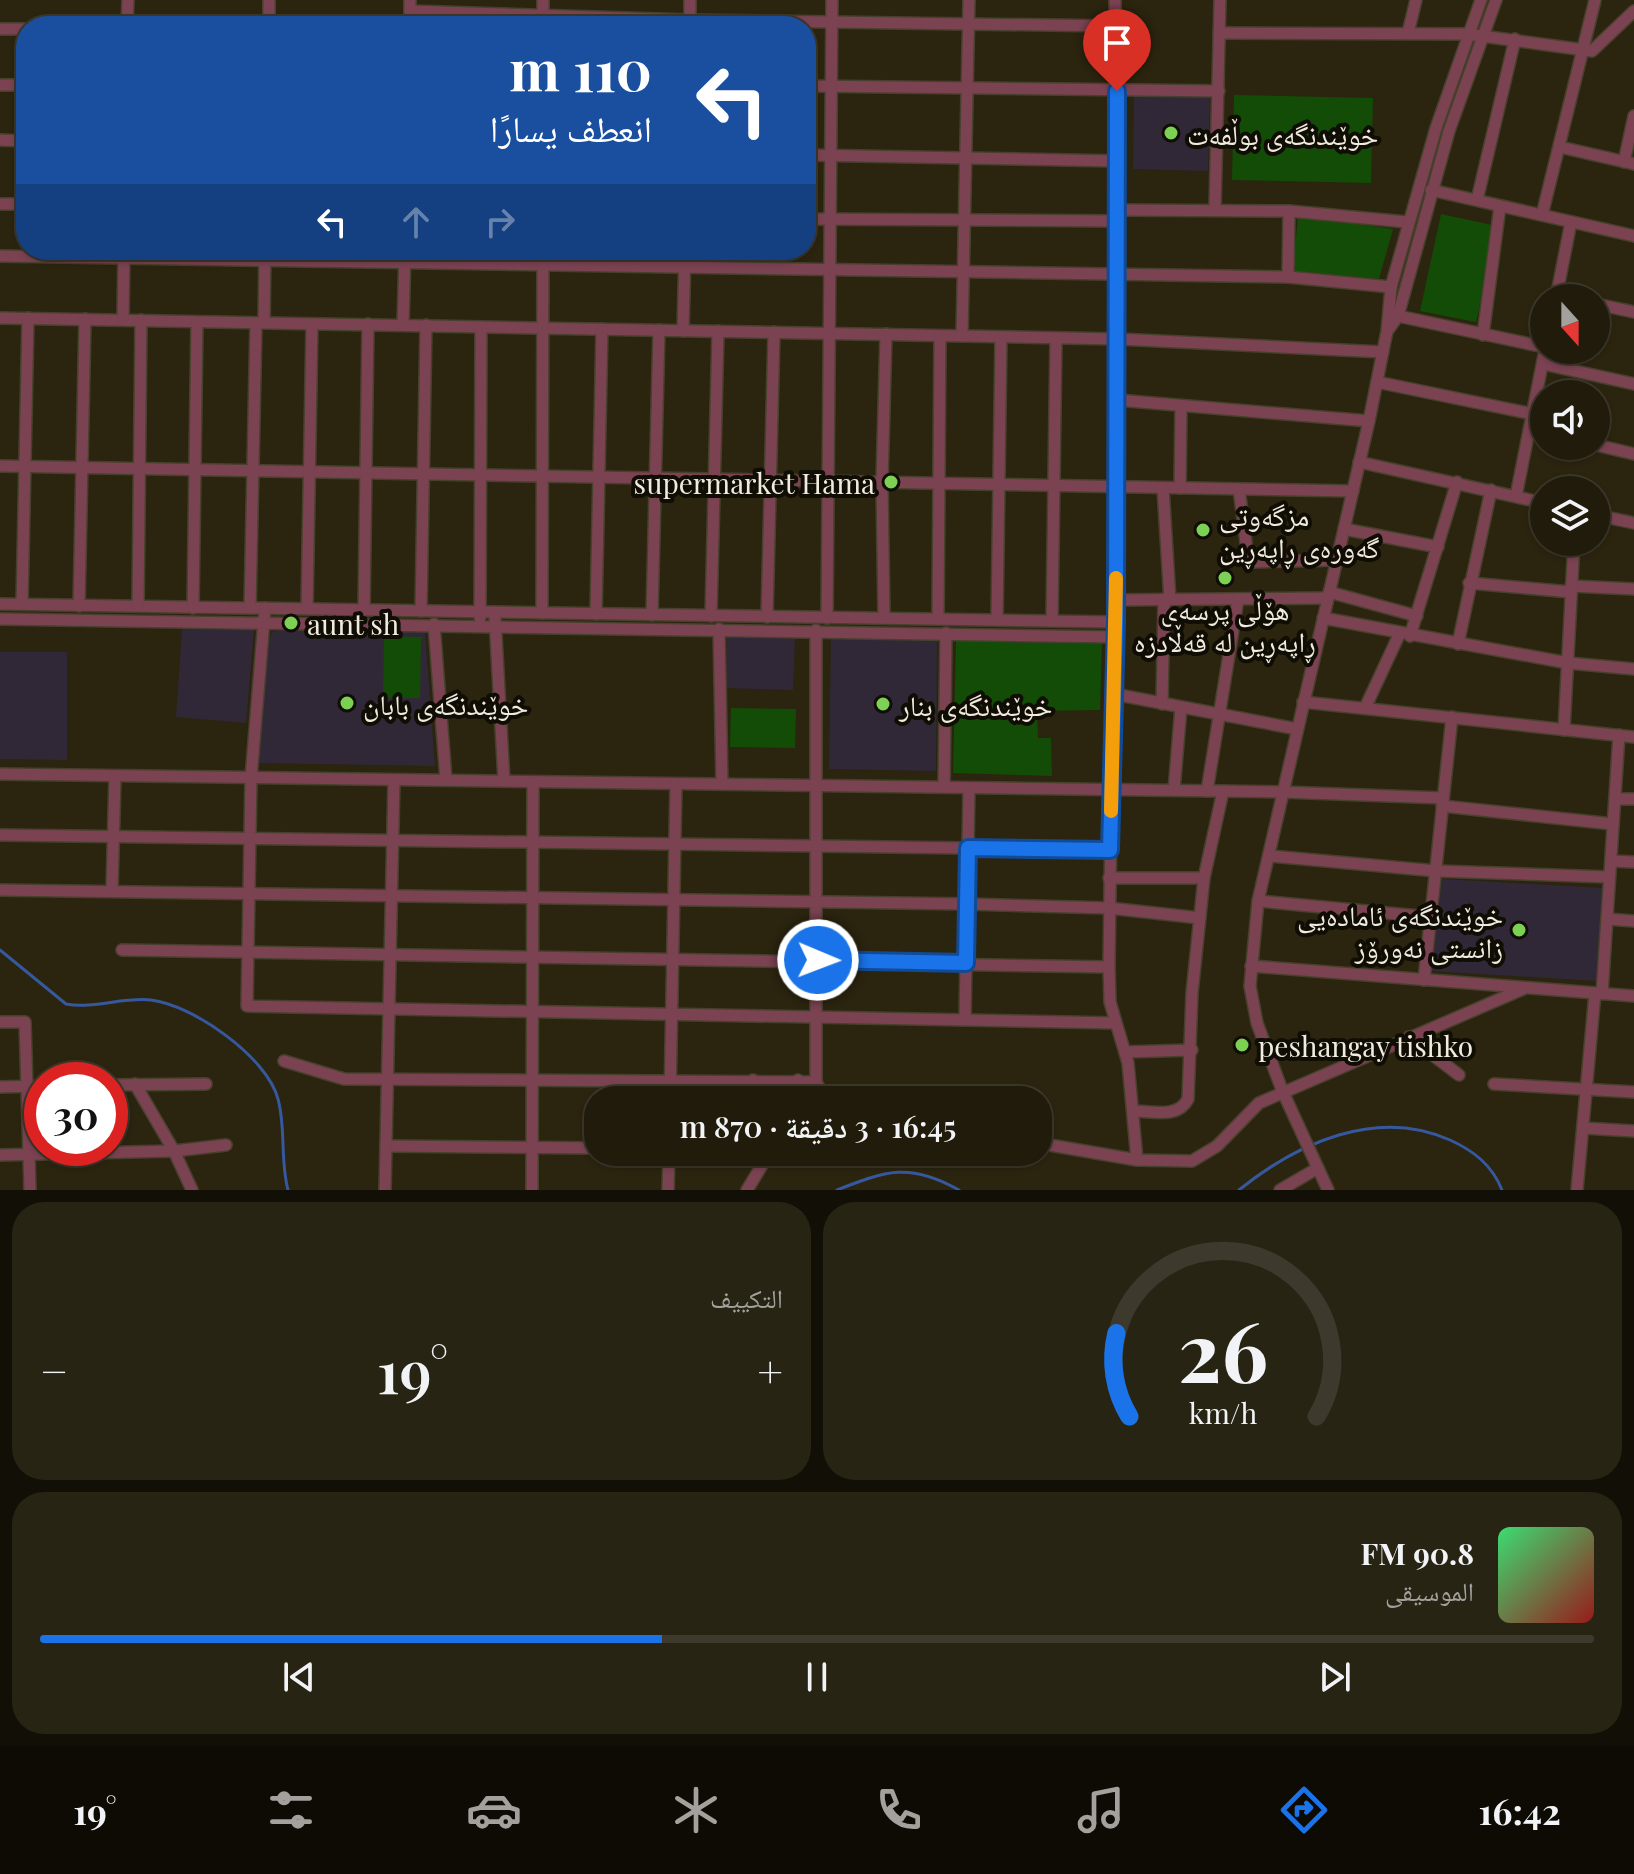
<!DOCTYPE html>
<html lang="ar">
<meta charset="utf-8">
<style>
:root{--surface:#201b0b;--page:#282414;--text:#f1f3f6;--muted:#a2a19d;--line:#3d392c;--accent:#1a73e8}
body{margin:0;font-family:"Playfair Display","Noto Naskh Arabic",serif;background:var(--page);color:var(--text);direction:rtl;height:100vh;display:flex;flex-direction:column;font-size:30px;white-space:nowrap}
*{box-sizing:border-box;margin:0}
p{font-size:26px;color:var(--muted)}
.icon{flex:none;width:44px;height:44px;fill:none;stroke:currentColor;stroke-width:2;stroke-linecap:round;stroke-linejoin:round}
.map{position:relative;height:1190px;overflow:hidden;direction:ltr}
.drawer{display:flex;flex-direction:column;gap:12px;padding:12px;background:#120f06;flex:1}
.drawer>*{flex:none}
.banner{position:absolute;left:16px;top:16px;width:800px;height:244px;border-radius:32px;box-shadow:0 2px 6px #0004,0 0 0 2px var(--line);direction:rtl;background:#1a4fa0;color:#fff;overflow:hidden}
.needle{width:52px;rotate:159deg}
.controls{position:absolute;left:1530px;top:284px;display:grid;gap:16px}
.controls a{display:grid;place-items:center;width:80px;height:80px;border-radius:50%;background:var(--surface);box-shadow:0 2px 6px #0004,0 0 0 2px var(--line);font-size:40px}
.speed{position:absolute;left:24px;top:1062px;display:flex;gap:16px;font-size:40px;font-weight:700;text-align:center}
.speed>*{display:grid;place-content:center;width:104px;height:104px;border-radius:50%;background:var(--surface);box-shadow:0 2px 6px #0004,0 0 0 2px var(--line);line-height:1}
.speed .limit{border:12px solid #d22;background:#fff;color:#111}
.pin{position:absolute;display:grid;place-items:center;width:68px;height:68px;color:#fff;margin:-82px -34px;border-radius:50% 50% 50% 0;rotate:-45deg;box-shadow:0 0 8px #0007}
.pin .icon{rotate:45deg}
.me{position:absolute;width:88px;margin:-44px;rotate:91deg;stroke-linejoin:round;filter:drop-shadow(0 0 6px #0008)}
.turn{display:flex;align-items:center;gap:28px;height:168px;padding:0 32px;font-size:36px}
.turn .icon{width:104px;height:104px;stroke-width:2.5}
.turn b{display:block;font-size:56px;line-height:68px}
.lanes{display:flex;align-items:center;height:76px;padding:0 32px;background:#0003;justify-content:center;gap:40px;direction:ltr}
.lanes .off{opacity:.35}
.big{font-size:60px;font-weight:600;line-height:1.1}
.drawer .tile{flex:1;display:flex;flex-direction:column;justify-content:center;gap:12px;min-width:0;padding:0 28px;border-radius:32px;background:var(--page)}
.drawer .dial{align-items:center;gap:0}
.dial svg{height:208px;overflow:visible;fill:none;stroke:var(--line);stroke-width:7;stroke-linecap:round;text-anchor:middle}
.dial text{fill:var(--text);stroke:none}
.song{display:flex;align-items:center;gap:24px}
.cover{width:96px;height:96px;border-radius:12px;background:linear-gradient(135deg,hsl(140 70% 55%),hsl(0 70% 35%))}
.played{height:8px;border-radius:4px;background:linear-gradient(90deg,var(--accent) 40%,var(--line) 40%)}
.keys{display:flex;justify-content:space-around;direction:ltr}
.heat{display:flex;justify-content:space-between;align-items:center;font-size:44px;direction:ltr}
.drawer .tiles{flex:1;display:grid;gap:12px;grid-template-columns:1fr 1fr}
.tile:last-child{grid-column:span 2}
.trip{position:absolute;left:584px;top:1086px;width:468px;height:80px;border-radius:32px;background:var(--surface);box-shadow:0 2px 6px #0004,0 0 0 2px var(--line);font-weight:600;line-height:80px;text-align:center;direction:rtl}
.tabs{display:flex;height:128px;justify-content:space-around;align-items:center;background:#0d0b04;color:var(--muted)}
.tabs .icon{width:56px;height:56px}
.tabs .active{color:var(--accent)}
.tabs b{font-size:36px;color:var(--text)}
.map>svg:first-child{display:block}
</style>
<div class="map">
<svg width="1634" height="1190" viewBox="0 0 1634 1190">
<rect width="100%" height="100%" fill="#2b240f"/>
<g fill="#302837">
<path d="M1134,96L1210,97L1208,171L1133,169Z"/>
<path d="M182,629L254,630L246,723L176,717Z"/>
<path d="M281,630L425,632L435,766L259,763L267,643L272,632Z"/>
<path d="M727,637L795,638L793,690L726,688Z"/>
<path d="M831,639H937L936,771L829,769Z"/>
<path d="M0,652H67V760L0,759Z"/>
<path d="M1442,879L1604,888L1597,981L1431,971Z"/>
</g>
<g fill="#124c06">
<path d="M1234,95L1373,98L1371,183L1232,180Z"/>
<path d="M1441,214L1497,226L1476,322L1420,311Z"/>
<path d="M1298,216L1393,229L1379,279L1293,271Z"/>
<path d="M384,636L421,637L420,698H383Z"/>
<path d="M956,640L1102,643L1100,710L1037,711L1038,738H1051L1052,776L953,773Z"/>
<path d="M731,708L796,709L795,748L730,747Z"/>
</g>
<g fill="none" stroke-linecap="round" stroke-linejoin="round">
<g stroke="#36589e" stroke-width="3">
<path d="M0,950L66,1004C93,1009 123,997 151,1000C193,1005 267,1057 278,1099C286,1128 280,1160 288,1190"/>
<path d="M837,1190C886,1171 909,1162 959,1190"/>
<path d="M1239,1190C1297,1143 1377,1107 1450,1140C1474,1151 1492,1165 1502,1190"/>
</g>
<defs>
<g id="minor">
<path d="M1115,0L1119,210L1109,967L1110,1002L1128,1063L1137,1160"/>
<path d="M410,11L690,20L1115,26"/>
<path d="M690,25V0"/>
<path d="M127,26L128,0"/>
<path d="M269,26V0"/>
<path d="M410,26V0"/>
<path d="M543,26V0"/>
<path d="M0,29H26"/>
<path d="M1219,33L1467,34L1592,51L1634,11"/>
<path d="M1408,33L1416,0"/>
<path d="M0,85H26"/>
<path d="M806,86L1219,91"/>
<path d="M0,140L26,141"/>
<path d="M1560,147L1634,164"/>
<path d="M806,155L1119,161"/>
<path d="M1624,162L1634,116"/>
<path d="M1431,190L1634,236"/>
<path d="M1477,200L1515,39"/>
<path d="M0,204H26"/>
<path d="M1215,208L1220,0"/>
<path d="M1119,210L1289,211L1407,222"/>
<path d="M1542,215L1595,0"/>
<path d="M806,219L1118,221"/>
<path d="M0,256L1288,277L1391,287"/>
<path d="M1288,277L1289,211"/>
<path d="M1556,298L1571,222"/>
<path d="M1596,304L1634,312"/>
<path d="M1398,316L1544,347"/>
<path d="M0,318L1118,339L1383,352"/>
<path d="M123,320L124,250"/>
<path d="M264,323L265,250"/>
<path d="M403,325L405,250"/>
<path d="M1388,330L1398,316L1449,131L1496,0"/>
<path d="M683,331L685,250"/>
<path d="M1483,335L1500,206"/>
<path d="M962,336L969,0"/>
<path d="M1543,364L1634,384"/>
<path d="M1377,382L1533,414"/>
<path d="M1117,400L1369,421"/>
<path d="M1596,445L1634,454"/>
<path d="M1359,462L1544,503"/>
<path d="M0,466L1353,491"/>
<path d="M1163,488L1170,600"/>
<path d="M1180,488L1181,406"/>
<path d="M1239,489L1248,558L1254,562L1337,560"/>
<path d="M1516,496L1545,350"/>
<path d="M1596,515L1634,523"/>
<path d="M1344,529L1438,547"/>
<path d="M1469,583L1571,592"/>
<path d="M1571,586L1634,589"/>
<path d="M1329,592L1417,616"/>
<path d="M1116,600L1328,598"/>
<path d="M0,604L1116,622"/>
<path d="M22,604L28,318"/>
<path d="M79,606L85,319"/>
<path d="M138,606L141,320"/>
<path d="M193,608L197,322"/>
<path d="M250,608L256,323"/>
<path d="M265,608L251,778L247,1006L1115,1023"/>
<path d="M307,608L312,324"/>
<path d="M364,610L368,324"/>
<path d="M421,611L426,325"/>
<path d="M542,613L543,250"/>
<path d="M596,614L602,329"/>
<path d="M652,615L659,330"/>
<path d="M711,616L718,331"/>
<path d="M767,617L774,332"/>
<path d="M480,618L481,327"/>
<path d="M495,618L504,781"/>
<path d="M827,618L832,0"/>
<path d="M884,618L882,482L886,334"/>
<path d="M1323,618L1568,663L1634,669"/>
<path d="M0,619L1115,637"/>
<path d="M938,619L940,336"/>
<path d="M997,620L1001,337"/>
<path d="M1052,621L1056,338"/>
<path d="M434,624L446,780"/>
<path d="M719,629L722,784"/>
<path d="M816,630V1082L826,1100"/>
<path d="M1410,636L1457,482"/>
<path d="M1458,644L1491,490"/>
<path d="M1114,694L1297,729"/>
<path d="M1303,702L1634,737"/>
<path d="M1162,704L1164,599"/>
<path d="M1365,708L1399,635"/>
<path d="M1564,730L1574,542"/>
<path d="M0,774L1283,792L1443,798"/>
<path d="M944,787L946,633"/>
<path d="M1174,790L1181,707"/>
<path d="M1207,791L1238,599"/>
<path d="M1615,799H1634"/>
<path d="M1442,806L1613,824"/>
<path d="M0,835L1110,850"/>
<path d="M1270,856L1437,871L1609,877"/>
<path d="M1611,861L1634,862"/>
<path d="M1109,878H1204"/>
<path d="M0,890L967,904L1109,908L1200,918"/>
<path d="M112,890L115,776"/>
<path d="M1258,901L1430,917"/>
<path d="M1607,919L1634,921"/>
<path d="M122,950L1109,967"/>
<path d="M1251,966L1634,996"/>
<path d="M1424,980L1452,717"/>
<path d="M1602,994L1619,735"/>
<path d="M965,1019L969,788"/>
<path d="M0,1022H25L30,1190"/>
<path d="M1409,1037L1459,1075"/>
<path d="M1125,1052L1192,1050"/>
<path d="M284,1061L344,1079L816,1082"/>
<path d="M135,1084L174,1151L192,1190"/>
<path d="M1494,1084L1634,1092"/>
<path d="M110,1085L206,1084"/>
<path d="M0,1087L42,1086"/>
<path d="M670,1100L676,784"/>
<path d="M745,1100L753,1080"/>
<path d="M791,1100L798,1080"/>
<path d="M1133,1111C1152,1111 1178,1119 1188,1099L1192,993L1204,878L1223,791"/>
<path d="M1583,1128L1634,1131"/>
<path d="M1038,1143L1137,1160L1192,1161L1217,1146L1259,1103L1523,989"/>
<path d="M386,1146L598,1148"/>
<path d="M0,1155L174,1151L226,1145"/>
<path d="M385,1190L394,780"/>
<path d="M532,1190L533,782"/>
<path d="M668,1190L669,1152"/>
<path d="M747,1190L770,1152"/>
<path d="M1280,1190L1318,1168"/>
<path d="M1328,1190L1282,1090L1257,1023L1250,986L1258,901L1369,421L1387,331L1391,287L1436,128L1481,0"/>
<path d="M1577,1190L1595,993"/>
</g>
</defs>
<use href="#minor" stroke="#47402c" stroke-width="14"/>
<use href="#minor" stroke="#7b4252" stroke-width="11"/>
</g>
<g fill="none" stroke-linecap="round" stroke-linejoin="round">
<defs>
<path id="route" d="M818,960L966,963L968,848L1110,850L1116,622L1117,91"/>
</defs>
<use href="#route" stroke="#114b97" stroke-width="20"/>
<use href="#route" stroke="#1a73e8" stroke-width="14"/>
<path stroke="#f59e0b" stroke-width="14" d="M1111,811L1116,578"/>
</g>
<g fill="#7cd155" stroke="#100d05" stroke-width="3">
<circle cx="1171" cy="133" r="8"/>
<circle cx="891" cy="482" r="8"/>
<circle cx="1203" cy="530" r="8"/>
<circle cx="1225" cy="578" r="8"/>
<circle cx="291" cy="623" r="8"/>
<circle cx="347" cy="703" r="8"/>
<circle cx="883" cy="704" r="8"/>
<circle cx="1519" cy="930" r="8"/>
<circle cx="1242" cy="1045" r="8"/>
</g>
<g text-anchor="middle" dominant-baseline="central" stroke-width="8" stroke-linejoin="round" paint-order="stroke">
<g font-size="28" fill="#f0ebde" stroke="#100d05" text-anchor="start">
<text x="1187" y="133">خوێندنگەی بوڵفەت</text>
<text x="875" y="482" text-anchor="end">supermarket Hama</text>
<text x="1219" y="514">مزگەوتی<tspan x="1219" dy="32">گەورەی ڕاپەڕین</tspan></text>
<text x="1225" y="608" text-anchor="middle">هۆڵی پرسەی<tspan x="1225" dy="32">ڕاپەڕین لە قەڵادزە</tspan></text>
<text x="307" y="623">aunt sh</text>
<text x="363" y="703">خوێندنگەی بابان</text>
<text x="899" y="704">خوێندنگەی بنار</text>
<text x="1503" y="914" text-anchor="end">خوێندنگەی ئامادەیی<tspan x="1503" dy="32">زانستی نەورۆز</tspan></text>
<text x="1258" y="1045">peshangay tishko</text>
</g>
</g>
</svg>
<div class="controls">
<a><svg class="needle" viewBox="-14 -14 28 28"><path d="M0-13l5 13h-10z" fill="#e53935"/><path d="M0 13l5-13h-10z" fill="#a2a19d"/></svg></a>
<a><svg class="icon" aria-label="sound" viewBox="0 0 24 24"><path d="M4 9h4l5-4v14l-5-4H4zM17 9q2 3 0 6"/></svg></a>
<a><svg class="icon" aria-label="layers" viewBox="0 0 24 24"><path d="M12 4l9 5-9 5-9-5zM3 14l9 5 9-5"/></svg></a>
</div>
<div class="speed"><div class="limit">30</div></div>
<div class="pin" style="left:1117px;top:91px;background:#d93025"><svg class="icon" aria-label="arrive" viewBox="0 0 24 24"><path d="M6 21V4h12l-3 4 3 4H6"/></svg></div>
<svg class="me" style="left:818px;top:960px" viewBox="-20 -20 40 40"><circle r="17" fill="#1a73e8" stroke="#fff" stroke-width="3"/><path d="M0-11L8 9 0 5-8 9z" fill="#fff"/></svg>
<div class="trip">16:45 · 3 دقيقة · 870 m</div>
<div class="banner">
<div class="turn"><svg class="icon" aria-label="left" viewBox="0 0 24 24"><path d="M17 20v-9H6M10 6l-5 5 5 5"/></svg><div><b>110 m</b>انعطف يسارًا</div></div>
<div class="lanes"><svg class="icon" aria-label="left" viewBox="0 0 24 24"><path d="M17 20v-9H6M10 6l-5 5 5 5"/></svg><svg class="icon off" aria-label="ahead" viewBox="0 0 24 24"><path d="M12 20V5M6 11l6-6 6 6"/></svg><svg class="icon off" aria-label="right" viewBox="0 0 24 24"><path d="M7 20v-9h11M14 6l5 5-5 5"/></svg></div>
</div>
</div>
<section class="drawer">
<div class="tiles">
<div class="tile dial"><svg viewBox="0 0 100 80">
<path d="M14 69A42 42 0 1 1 86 69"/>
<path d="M14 69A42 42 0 0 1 9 37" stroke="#1a73e8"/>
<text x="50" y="56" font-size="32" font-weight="700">26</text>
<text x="50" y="72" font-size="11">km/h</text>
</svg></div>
<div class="tile"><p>التكييف</p>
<div class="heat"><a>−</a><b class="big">19°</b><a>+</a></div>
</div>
<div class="tile">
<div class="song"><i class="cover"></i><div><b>90.8 FM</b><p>الموسيقى</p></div></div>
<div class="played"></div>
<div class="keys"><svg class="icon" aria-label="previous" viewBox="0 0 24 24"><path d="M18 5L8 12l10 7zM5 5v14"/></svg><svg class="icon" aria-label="pause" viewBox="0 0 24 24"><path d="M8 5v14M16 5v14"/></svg><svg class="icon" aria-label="next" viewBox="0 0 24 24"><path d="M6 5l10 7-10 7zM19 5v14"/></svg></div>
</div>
</div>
</section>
<nav class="tabs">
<b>16:42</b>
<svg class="icon active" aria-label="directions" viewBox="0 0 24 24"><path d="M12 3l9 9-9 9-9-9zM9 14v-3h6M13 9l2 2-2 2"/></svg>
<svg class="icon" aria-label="music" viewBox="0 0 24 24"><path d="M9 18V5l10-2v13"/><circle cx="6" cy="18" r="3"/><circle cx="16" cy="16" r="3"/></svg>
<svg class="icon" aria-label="phone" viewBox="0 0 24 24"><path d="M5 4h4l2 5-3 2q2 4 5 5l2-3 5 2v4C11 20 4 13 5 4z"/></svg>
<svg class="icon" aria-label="climate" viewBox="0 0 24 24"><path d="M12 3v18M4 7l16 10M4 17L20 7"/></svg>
<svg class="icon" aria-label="car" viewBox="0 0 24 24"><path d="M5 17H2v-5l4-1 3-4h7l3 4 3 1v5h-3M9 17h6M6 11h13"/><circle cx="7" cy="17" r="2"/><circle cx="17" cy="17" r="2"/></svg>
<svg class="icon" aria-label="filters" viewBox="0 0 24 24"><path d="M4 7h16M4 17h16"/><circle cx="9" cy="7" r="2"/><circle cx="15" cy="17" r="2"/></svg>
<b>19°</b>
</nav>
